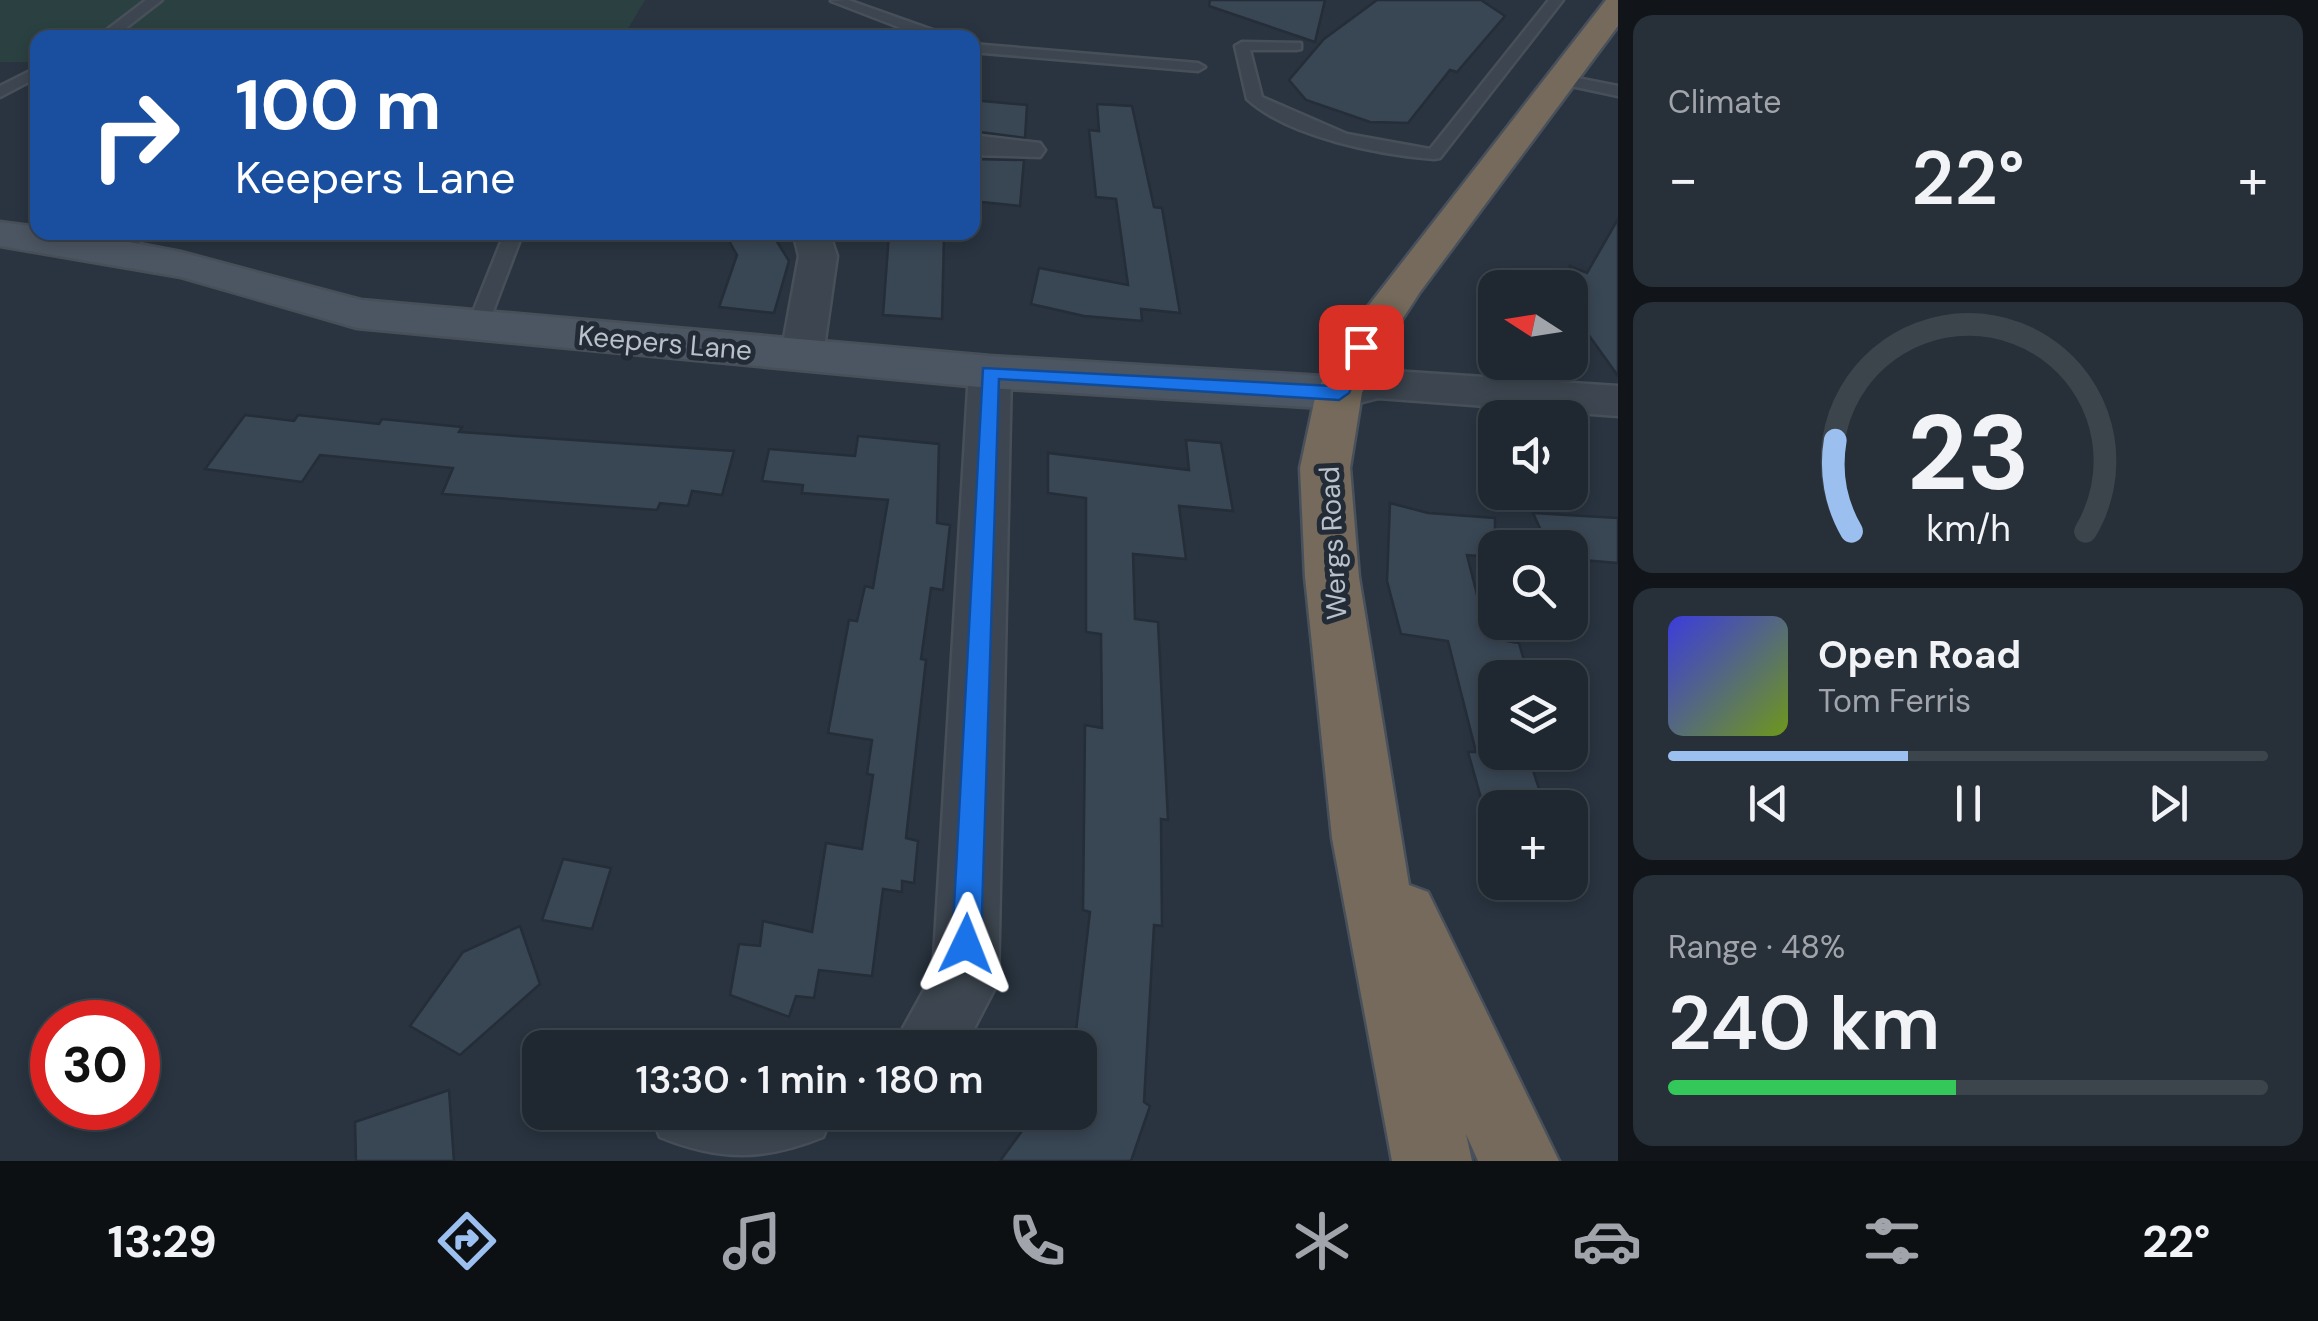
<!DOCTYPE html>
<meta charset="utf-8">
<style>
:root{--surface:#1f2730;--page:#272f38;--text:#f1f3f6;--muted:#a1a5ab;--line:#3c444c;--accent:#9bc0ef}
body{margin:0;font-family:"DM Sans",sans-serif;background:var(--page);color:var(--text);height:100vh;display:flex;flex-direction:column;font-size:38px;white-space:nowrap}
*{box-sizing:border-box;margin:0}
p{font-size:32px;color:var(--muted)}
.icon{flex:none;width:55px;height:55px;fill:none;stroke:currentColor;stroke-width:2;stroke-linecap:round;stroke-linejoin:round}
.map{position:relative;flex:1;overflow:hidden}
.details{display:flex;flex-direction:column;gap:15px;padding:15px;background:#11151a;width:700px}
.details>*{flex:none}
.guide{position:absolute;left:30px;top:30px;width:950px;height:210px;border-radius:20px;box-shadow:0 5px 15px #0003,0 0 0 2px var(--line);background:#1a4fa0;color:#fff;overflow:hidden}
.needle{width:65px;rotate:282deg}
.controls{position:absolute;left:1478px;top:270px;display:grid;gap:20px}
.controls a{display:grid;place-items:center;width:110px;height:110px;border-radius:20px;background:var(--surface);box-shadow:0 5px 15px #0003,0 0 0 2px var(--line);font-size:50px}
.speed{position:absolute;left:30px;top:1000px;display:flex;gap:20px;font-size:50px;font-weight:700;text-align:center}
.speed>*{display:grid;place-content:center;width:130px;height:130px;border-radius:50%;background:var(--surface);box-shadow:0 5px 15px #0003,0 0 0 2px var(--line);line-height:1}
.speed .limit{border:15px solid #d22;background:#fff;color:#111}
.pin{position:absolute;display:grid;place-items:center;width:85px;height:85px;color:#fff;margin:-42px;border-radius:20px;box-shadow:0 5px 15px #0006}
.me{position:absolute;width:110px;margin:-55px;rotate:2deg;stroke-linejoin:round;filter:drop-shadow(0 0 8px #0008)}
.turn{display:flex;align-items:center;gap:35px;height:210px;padding:0 40px;font-size:45px}
.turn .icon{width:130px;height:130px;stroke-width:2.5}
.turn b{display:block;font-size:70px;line-height:85px}
.big{font-size:75px;font-weight:600;line-height:1.1}
.details .card{flex:1;display:flex;flex-direction:column;justify-content:center;gap:15px;min-width:0;padding:0 35px;border-radius:20px;background:var(--page)}
.details .dial{align-items:center;gap:0}
.dial svg{height:260px;overflow:visible;fill:none;stroke:var(--line);stroke-width:7;stroke-linecap:round;text-anchor:middle}
.dial text{fill:var(--text);stroke:none}
.song{display:flex;align-items:center;gap:30px}
.cover{width:120px;height:120px;border-radius:15px;background:linear-gradient(135deg,hsl(240 70% 55%),hsl(80 70% 35%))}
.played{height:10px;border-radius:5px;background:linear-gradient(90deg,var(--accent) 40%,var(--line) 40%)}
.keys{display:flex;justify-content:space-around;direction:ltr}
.heat{display:flex;justify-content:space-between;align-items:center;font-size:55px;direction:ltr}
.charge{height:15px;border-radius:8px;background:linear-gradient(90deg,#34c759 48%,var(--line) 0)}
.trip{position:absolute;left:522px;top:1030px;width:575px;height:100px;border-radius:20px;background:var(--surface);box-shadow:0 5px 15px #0003,0 0 0 2px var(--line);font-weight:600;line-height:100px;text-align:center}
.menu{display:flex;height:160px;justify-content:space-around;align-items:center;background:#0c1013;color:var(--muted)}
.menu .icon{width:70px;height:70px}
.menu .active{color:var(--accent)}
.menu b{font-size:45px;color:var(--text)}
main{display:flex;flex:1;min-height:0}
.map>svg:first-child{display:block}
</style>
<main>
<div class="map">
<svg width="1618" height="1161" viewBox="0 0 1618 1161">
<rect width="100%" height="100%" fill="#293440"/>
<path fill="#2b4041" d="M0,0H645L623,37L38,38L37,62H0Z"/>
<g fill="#394654" stroke="#242d38" stroke-width="2.5">
<path d="M1210,0H1325L1315,42L1209,6Z"/>
<path d="M1377,0H1481L1505,16L1457,72L1450,70L1408,123L1370,122L1306,100L1289,80L1324,39Z"/>
<path d="M972,100L1027,105L1025,138L972,131Z"/>
<path d="M1097,104L1132,106L1154,207L1162,208L1180,313L1141,309L1142,321L1084,316L1031,304L1039,268L1128,285L1116,199L1096,197L1089,130L1099,131Z"/>
<path d="M972,159L1024,160L1020,206L972,201Z"/>
<path d="M1618,219V376L1588,334H1570V266L1587,273Z"/>
<path d="M724,232H771L789,261L774,313L719,307L737,255Z"/>
<path d="M889,233L944,237L942,319L883,315Z"/>
<path d="M245,415L294,421L298,415L379,424L382,419L462,427L459,432L734,451L722,495L692,491L688,506L660,503L657,510L442,494L453,468L320,455L302,482L205,469Z"/>
<path d="M858,436L939,444L937,523L950,525L943,590L931,588L921,659L926,660L906,838L918,841L914,883L902,881V892L883,889L872,976L819,970L814,998L796,996L789,1017L730,995L739,944L760,946L763,921L812,932L826,843L862,849L873,775L867,774L872,740L828,733L849,620L857,621L865,586L873,588L888,500L802,493L803,485L762,481L769,449L855,456Z"/>
<path d="M1186,440L1221,443L1233,511L1179,506L1186,559L1133,554L1135,619L1158,622L1168,820L1161,819L1162,926L1154,925L1144,1102L1150,1106L1131,1161H1000L1036,1112H1080V1048H1074L1090,912L1083,910L1085,725L1102,728L1101,634L1086,632V498L1048,493V453L1189,470Z"/>
<path d="M1390,503L1428,513L1495,518V557L1467,555L1488,638L1519,643L1529,678H1495V752H1527L1545,807L1481,798L1468,752H1476L1448,641L1401,634L1387,581Z"/>
<path d="M1533,513L1618,518V563L1570,559V548H1549Z"/>
<path d="M563,859L611,868L592,929L542,920Z"/>
<path d="M520,926L540,984L460,1055L410,1026L463,952Z"/>
<path d="M449,1090L454,1161H356L355,1122Z"/>
</g>
<g fill="none" stroke-linecap="round" stroke-linejoin="round">
<defs>
<g id="lane">
<path d="M146,0H162L113,38H96Z"/>
<path d="M848,0L947,35L949,38H927L831,1Z"/>
<path d="M1549,0H1563L1440,158L1434,159C1380,155 1288,137 1247,99L1235,46L1242,42L1301,43V49L1296,50H1250L1262,97L1347,134L1430,149Z"/>
<path d="M972,44L1198,63L1205,67L1198,71L972,52Z"/>
<path d="M38,67V77L0,97V86Z"/>
<path d="M1562,75L1618,86V96L1557,83L1554,80Z"/>
<path d="M131,232H152L124,256H110V248Z"/>
<path d="M505,232H523L487,327L477,334L470,332L467,327Z"/>
</g>
<g id="street">
<path d="M972,135L1040,143L1045,150L1040,157L972,155Z"/>
<path d="M793,232H829L837,256L823,355L817,365L802,369L787,365L781,355L799,256Z"/>
<path d="M990,358L1005,362L1011,372L998,982L964,1048H892L933,974L969,372L975,362Z"/>
<path d="M1378,370L1618,386V416L1378,398L1339,408L1324,403L1318,393L1324,383Z"/>
<path d="M650,1112H833L823,1137C764,1161 719,1161 660,1137Z"/>
</g>
<path id="secondary" d="M0,222L38,227V232H77L181,252L361,300L990,356L1339,377L1356,382L1362,393L1356,404L1339,409L990,388L357,328L181,277L0,246Z"/>
<path id="highway" d="M1606,0H1618V26L1420,292L1383,349L1362,393L1350,468L1359,577L1409,885L1428,892L1559,1161H1478L1466,1134L1472,1161H1392L1332,838L1305,577L1300,468L1316,393L1345,336Z"/>
</defs>
<use href="#lane" stroke="#474f59" stroke-width="5"/>
<use href="#street" stroke="#474f59" stroke-width="5"/>
<use href="#secondary" stroke="#474f59" stroke-width="5"/>
<use href="#highway" stroke="#48515b" stroke-width="5"/>
<use href="#lane" fill="#3d4650" fill-rule="evenodd"/>
<use href="#street" fill="#3d4650" fill-rule="evenodd"/>
<use href="#secondary" fill="#4c5663" fill-rule="evenodd"/>
<use href="#highway" fill="#756a5b" fill-rule="evenodd"/>
</g>
<path fill="#1a73e8" stroke="#114b97" stroke-width="2.5" d="M1361,341L1370,347L1349,393L1339,400L999,379L981,944L977,954L966,959L956,954L952,944L983,368L1333,386L1352,347Z"/>
<g text-anchor="middle" dominant-baseline="central" stroke-width="10" stroke-linejoin="round" paint-order="stroke">
<g font-size="28" fill="#bac1ca" stroke="#222b36">
<text transform="translate(665 343) rotate(5)">Keepers Lane</text>
<text transform="translate(1333 543) rotate(-93)">Wergs Road</text>
</g>
</g>
</svg>
<div class="controls">
<a><svg class="needle" viewBox="-14 -14 28 28"><path d="M0-13l5 13h-10z" fill="#e53935"/><path d="M0 13l5-13h-10z" fill="#a1a5ab"/></svg></a>
<a><svg class="icon" aria-label="sound" viewBox="0 0 24 24"><path d="M4 9h4l5-4v14l-5-4H4zM17 9q2 3 0 6"/></svg></a>
<a><svg class="icon" aria-label="search" viewBox="0 0 24 24"><circle cx="10" cy="10" r="6"/><path d="M15 15l6 6"/></svg></a>
<a><svg class="icon" aria-label="layers" viewBox="0 0 24 24"><path d="M12 4l9 5-9 5-9-5zM3 14l9 5 9-5"/></svg></a>
<a>+</a>
</div>
<div class="speed"><div class="limit">30</div></div>
<div class="pin" style="left:1361px;top:347px;background:#d93025"><svg class="icon" aria-label="arrive" viewBox="0 0 24 24"><path d="M6 21V4h12l-3 4 3 4H6"/></svg></div>
<svg class="me" style="left:966px;top:944px" viewBox="-20 -20 40 40"><path d="M0-17L14 15 0 8-14 15z" fill="#1a73e8" stroke="#fff" stroke-width="4"/></svg>
<div class="trip">13:30 · 1 min · 180 m</div>
<div class="guide">
<div class="turn"><svg class="icon" aria-label="right" viewBox="0 0 24 24"><path d="M7 20v-9h11M14 6l5 5-5 5"/></svg><div><b>100 m</b>Keepers Lane</div></div>
</div>
</div>
<section class="details">
<div class="card"><p>Climate</p>
<div class="heat"><a>−</a><b class="big">22°</b><a>+</a></div>
</div>
<div class="card dial"><svg viewBox="0 0 100 80">
<path d="M14 69A42 42 0 1 1 86 69"/>
<path d="M14 69A42 42 0 0 1 9 41" stroke="#9bc0ef"/>
<text x="50" y="56" font-size="32" font-weight="700">23</text>
<text x="50" y="72" font-size="11">km/h</text>
</svg></div>
<div class="card">
<div class="song"><i class="cover"></i><div><b>Open Road</b><p>Tom Ferris</p></div></div>
<div class="played"></div>
<div class="keys"><svg class="icon" aria-label="previous" viewBox="0 0 24 24"><path d="M18 5L8 12l10 7zM5 5v14"/></svg><svg class="icon" aria-label="pause" viewBox="0 0 24 24"><path d="M8 5v14M16 5v14"/></svg><svg class="icon" aria-label="next" viewBox="0 0 24 24"><path d="M6 5l10 7-10 7zM19 5v14"/></svg></div>
</div>
<div class="card"><p>Range · 48%</p><b class="big">240 km</b><div class="charge"></div></div>
</section>
</main>
<nav class="menu">
<b>13:29</b>
<svg class="icon active" aria-label="directions" viewBox="0 0 24 24"><path d="M12 3l9 9-9 9-9-9zM9 14v-3h6M13 9l2 2-2 2"/></svg>
<svg class="icon" aria-label="music" viewBox="0 0 24 24"><path d="M9 18V5l10-2v13"/><circle cx="6" cy="18" r="3"/><circle cx="16" cy="16" r="3"/></svg>
<svg class="icon" aria-label="phone" viewBox="0 0 24 24"><path d="M5 4h4l2 5-3 2q2 4 5 5l2-3 5 2v4C11 20 4 13 5 4z"/></svg>
<svg class="icon" aria-label="climate" viewBox="0 0 24 24"><path d="M12 3v18M4 7l16 10M4 17L20 7"/></svg>
<svg class="icon" aria-label="car" viewBox="0 0 24 24"><path d="M5 17H2v-5l4-1 3-4h7l3 4 3 1v5h-3M9 17h6M6 11h13"/><circle cx="7" cy="17" r="2"/><circle cx="17" cy="17" r="2"/></svg>
<svg class="icon" aria-label="filters" viewBox="0 0 24 24"><path d="M4 7h16M4 17h16"/><circle cx="9" cy="7" r="2"/><circle cx="15" cy="17" r="2"/></svg>
<b>22°</b>
</nav>
